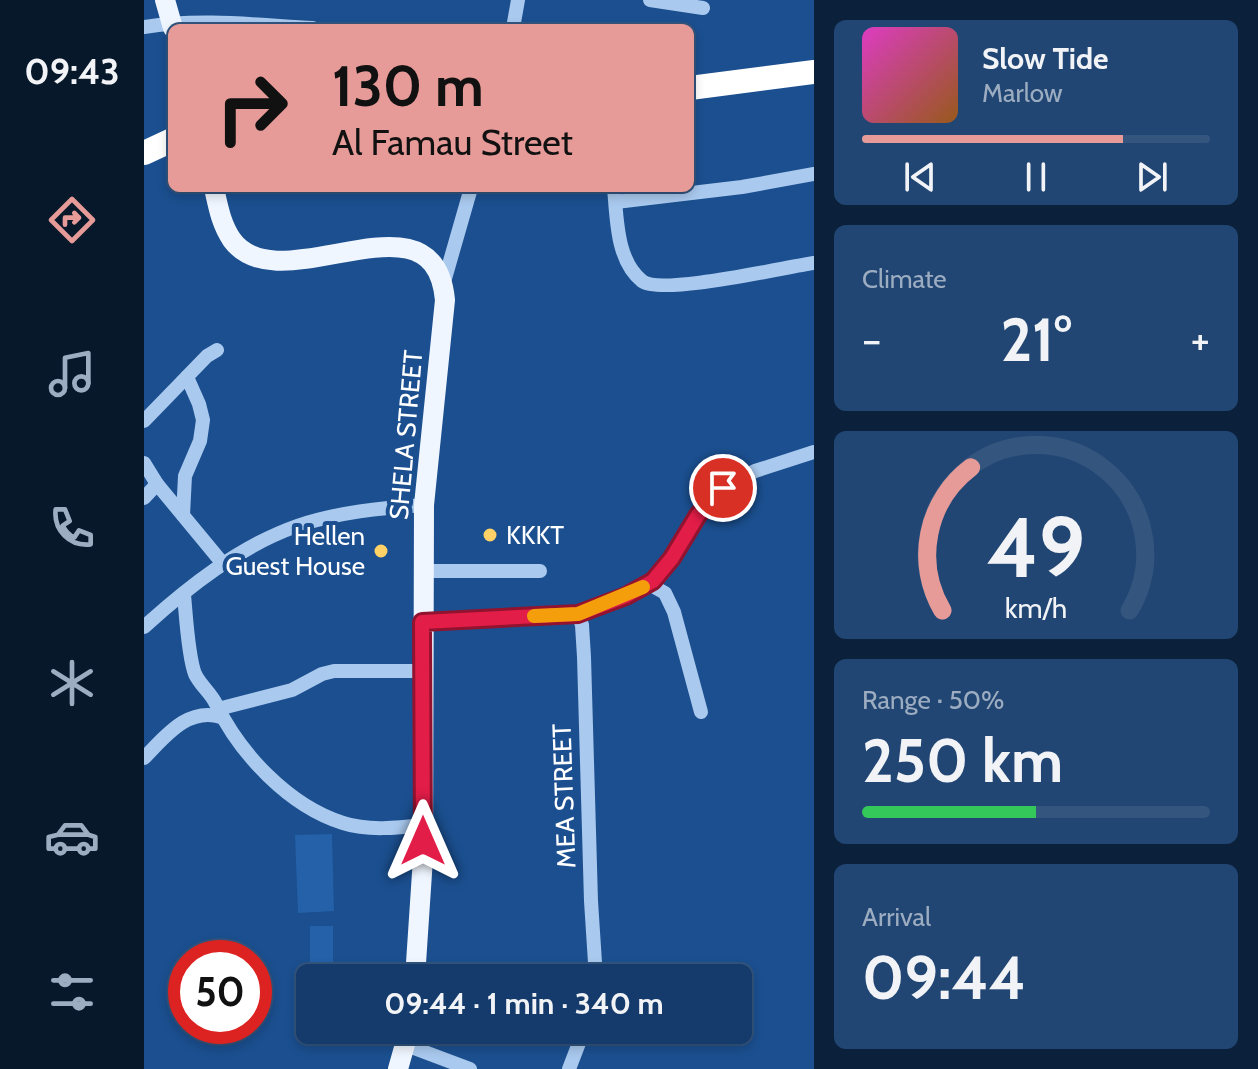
<!DOCTYPE html>
<meta charset="utf-8">
<style>
:root{--surface:#143b6b;--page:#214673;--text:#f1f3f6;--muted:#9dadc1;--line:#33557e;--accent:#e69b98}
body{margin:0;font-family:Cabin,sans-serif;background:var(--page);color:var(--text);height:100vh;display:flex;flex-direction:column;font-size:30px;white-space:nowrap}
*{box-sizing:border-box;margin:0}
p{font-size:26px;color:var(--muted)}
.icon{flex:none;width:44px;height:44px;fill:none;stroke:currentColor;stroke-width:2;stroke-linecap:round;stroke-linejoin:round}
.map{position:relative;flex:1;overflow:hidden}
.drawer{display:flex;flex-direction:column;gap:20px;padding:20px;background:#0b203b;width:444px}
.drawer>*{flex:none}
.top-card{position:absolute;left:24px;top:24px;width:526px;height:168px;border-radius:12px;box-shadow:0 4px 12px #0003,0 0 0 2px var(--line);background:#e69b98;color:#111;overflow:hidden}
.speed{position:absolute;left:24px;top:940px;display:flex;gap:16px;font-size:40px;font-weight:700;text-align:center}
.speed>*{display:grid;place-content:center;width:104px;height:104px;border-radius:50%;background:var(--surface);box-shadow:0 4px 12px #0003,0 0 0 2px var(--line);line-height:1}
.speed .limit{border:12px solid #d22;background:#fff;color:#111}
.pin{position:absolute;display:grid;place-items:center;width:68px;height:68px;color:#fff;margin:-34px;border:4px solid #fff;border-radius:50%;box-shadow:0 2px 8px #0007}
.me{position:absolute;width:88px;margin:-44px;rotate:0deg;stroke-linejoin:round;filter:drop-shadow(0 0 6px #0008)}
.turn{display:flex;align-items:center;gap:28px;height:168px;padding:0 32px;font-size:36px}
.turn .icon{width:104px;height:104px;stroke-width:2.5}
.turn b{display:block;font-size:56px;line-height:68px}
.big{font-size:60px;font-weight:800;line-height:1.1}
.drawer .tile{flex:1;display:flex;flex-direction:column;justify-content:center;gap:12px;min-width:0;padding:0 28px;border-radius:12px;background:var(--page)}
.drawer .dial{align-items:center;gap:0}
.dial svg{height:208px;overflow:visible;fill:none;stroke:var(--line);stroke-width:7;stroke-linecap:round;text-anchor:middle}
.dial text{fill:var(--text);stroke:none}
.song{display:flex;align-items:center;gap:24px}
.cover{width:96px;height:96px;border-radius:12px;background:linear-gradient(135deg,hsl(310 70% 55%),hsl(30 70% 35%))}
.played{height:8px;border-radius:4px;background:linear-gradient(90deg,var(--accent) 75%,var(--line) 75%)}
.keys{display:flex;justify-content:space-around;direction:ltr}
.heat{display:flex;justify-content:space-between;align-items:center;font-size:44px;direction:ltr}
.charge{height:12px;border-radius:6px;background:linear-gradient(90deg,#34c759 50%,var(--line) 0)}
.trip{position:absolute;left:152px;top:964px;width:456px;height:80px;border-radius:12px;background:var(--surface);box-shadow:0 4px 12px #0003,0 0 0 2px var(--line);font-weight:800;line-height:80px;text-align:center}
main{display:flex;flex:1;min-height:0}
.menu{display:flex;flex-direction:column;width:144px;justify-content:space-around;align-items:center;background:#08182b;color:var(--muted)}
.menu .icon{width:56px;height:56px}
.menu .current{color:var(--accent)}
.menu b{font-size:36px;color:var(--text)}
.map>svg:first-child{display:block}
</style>
<main>
<nav class="menu">
<b>09:43</b>
<svg class="icon current" aria-label="directions" viewBox="0 0 24 24"><path d="M12 3l9 9-9 9-9-9zM9 14v-3h6M13 9l2 2-2 2"/></svg>
<svg class="icon" aria-label="music" viewBox="0 0 24 24"><path d="M9 18V5l10-2v13"/><circle cx="6" cy="18" r="3"/><circle cx="16" cy="16" r="3"/></svg>
<svg class="icon" aria-label="phone" viewBox="0 0 24 24"><path d="M5 4h4l2 5-3 2q2 4 5 5l2-3 5 2v4C11 20 4 13 5 4z"/></svg>
<svg class="icon" aria-label="climate" viewBox="0 0 24 24"><path d="M12 3v18M4 7l16 10M4 17L20 7"/></svg>
<svg class="icon" aria-label="car" viewBox="0 0 24 24"><path d="M5 17H2v-5l4-1 3-4h7l3 4 3 1v5h-3M9 17h6M6 11h13"/><circle cx="7" cy="17" r="2"/><circle cx="17" cy="17" r="2"/></svg>
<svg class="icon" aria-label="filters" viewBox="0 0 24 24"><path d="M4 7h16M4 17h16"/><circle cx="9" cy="7" r="2"/><circle cx="15" cy="17" r="2"/></svg>
</nav>
<div class="map">
<svg width="670" height="1069" viewBox="0 0 670 1069">
<rect width="100%" height="100%" fill="#1b4f8f"/>
<g fill="#2461a8">
<path d="M188,834L190,911L154,913L151,835Z"/>
<rect x="166" y="926" width="23" height="52"/>
</g>
<g fill="none" stroke-linecap="round" stroke-linejoin="round">
<g stroke="#a9c9ee" stroke-width="14">
<path d="M506,0L559,8"/>
<path d="M0,27C56,18 113,25 169,28"/>
<path d="M369,28L374,0"/>
<path d="M470,188C473,218 472,260 498,281C517,296 641,267 670,263"/>
<path d="M472,202L598,187L670,174"/>
<path d="M300,282L327,188"/>
<path d="M0,421L63,356L73,350"/>
<path d="M0,463L13,484L80,565"/>
<path d="M0,498L13,484"/>
<path d="M39,515L41,476L56,441L59,420L55,404L43,377"/>
<path d="M279,571H396"/>
<path d="M505,584L521,593L530,612L557,712"/>
<path d="M40,595C42,615 44,656 51,674C56,685 67,693 72,704C96,754 145,806 199,823C223,831 254,828 279,825"/>
<path d="M434,614L438,625L440,657L447,901L452,978"/>
<path d="M278,622L434,614L482,596L509,581L528,558L554,515L579,488L611,471L670,452"/>
<path d="M0,627C44,587 96,546 153,526C194,512 237,508 280,505"/>
<path d="M74,709L148,690L178,674L190,671H278"/>
<path d="M0,758C21,737 43,707 77,717"/>
<path d="M262,1045L326,1069"/>
<path d="M425,1069L440,1030"/>
</g>
<g stroke="#f0f6ff" stroke-width="20">
<path d="M21,0L29,28"/>
<path d="M70,188C74,206 77,224 88,240C136,306 290,183 301,300L280,505L279,858L271,978"/>
<path d="M254,1069L265,1030"/>
</g>
<g stroke="#fff" stroke-width="24">
<path d="M546,88L670,72"/>
<path d="M0,153L28,140"/>
</g>
</g>
<g fill="none" stroke-linecap="round" stroke-linejoin="round">
<defs>
<path id="route" d="M279,841L278,622L434,614L482,596L509,581L528,558L554,515L579,488"/>
</defs>
<use href="#route" stroke="#92132f" stroke-width="20"/>
<use href="#route" stroke="#e11d48" stroke-width="14"/>
<path stroke="#f59e0b" stroke-width="14" d="M390,616L434,614L499,587"/>
</g>
<g fill="#ffd166" stroke="#1b4f8f" stroke-width="3">
<circle cx="346" cy="535" r="8"/>
<circle cx="237" cy="551" r="8"/>
</g>
<g text-anchor="middle" dominant-baseline="central" stroke-width="8" stroke-linejoin="round" paint-order="stroke">
<g font-size="26" fill="#fff" stroke="#1b4f8f">
<text transform="translate(262 435) rotate(-85)">SHELA STREET</text>
<text transform="translate(420 796) rotate(-92)">MEA STREET</text>
</g>
<g font-size="26" fill="#fff" stroke="#1b4f8f" text-anchor="start">
<text x="362" y="535">KKKT</text>
<text x="221" y="536" text-anchor="end">Hellen<tspan x="221" dy="30">Guest House</tspan></text>
</g>
</g>
</svg>
<div class="speed"><div class="limit">50</div></div>
<div class="pin" style="left:579px;top:488px;background:#d93025"><svg class="icon" aria-label="arrive" viewBox="0 0 24 24"><path d="M6 21V4h12l-3 4 3 4H6"/></svg></div>
<svg class="me" style="left:279px;top:841px" viewBox="-20 -20 40 40"><path d="M0-17L14 15 0 8-14 15z" fill="#e11d48" stroke="#fff" stroke-width="4"/></svg>
<div class="trip">09:44 · 1 min · 340 m</div>
<div class="top-card">
<div class="turn"><svg class="icon" aria-label="right" viewBox="0 0 24 24"><path d="M7 20v-9h11M14 6l5 5-5 5"/></svg><div><b>130 m</b>Al Famau Street</div></div>
</div>
</div>
<section class="drawer">
<div class="tile">
<div class="song"><i class="cover"></i><div><b>Slow Tide</b><p>Marlow</p></div></div>
<div class="played"></div>
<div class="keys"><svg class="icon" aria-label="previous" viewBox="0 0 24 24"><path d="M18 5L8 12l10 7zM5 5v14"/></svg><svg class="icon" aria-label="pause" viewBox="0 0 24 24"><path d="M8 5v14M16 5v14"/></svg><svg class="icon" aria-label="next" viewBox="0 0 24 24"><path d="M6 5l10 7-10 7zM19 5v14"/></svg></div>
</div>
<div class="tile"><p>Climate</p>
<div class="heat"><a>−</a><b class="big">21°</b><a>+</a></div>
</div>
<div class="tile dial"><svg viewBox="0 0 100 80">
<path d="M14 69A42 42 0 1 1 86 69"/>
<path d="M14 69A42 42 0 0 1 25 14" stroke="#e69b98"/>
<text x="50" y="56" font-size="32" font-weight="700">49</text>
<text x="50" y="72" font-size="11">km/h</text>
</svg></div>
<div class="tile"><p>Range · 50%</p><b class="big">250 km</b><div class="charge"></div></div>
<div class="tile"><p>Arrival</p><b class="big">09:44</b></div>
</section>
</main>
